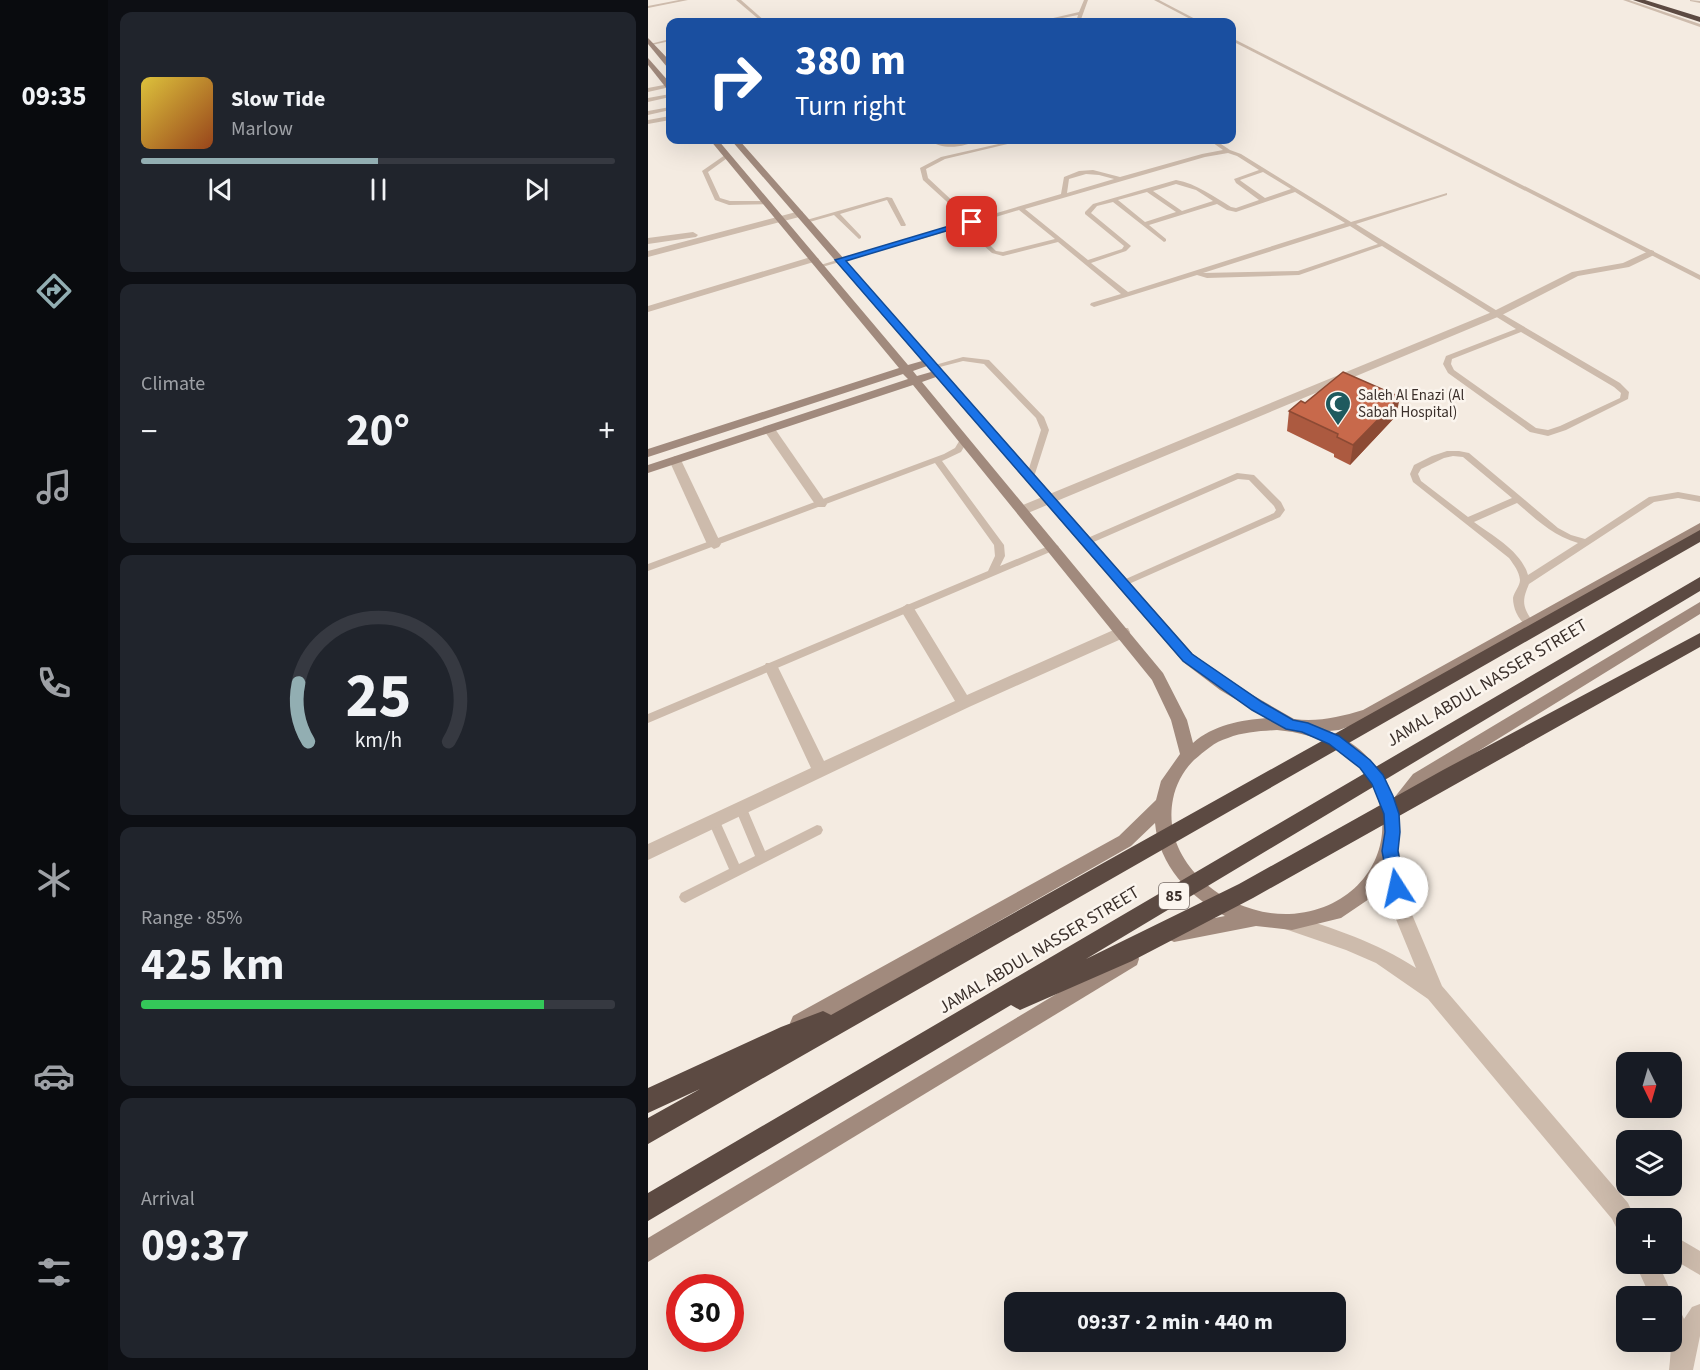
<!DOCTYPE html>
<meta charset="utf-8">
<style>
:root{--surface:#171b24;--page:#20242c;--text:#f1f3f6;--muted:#9ea1a6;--line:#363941;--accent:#92aeb2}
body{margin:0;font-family:"Source Sans 3",sans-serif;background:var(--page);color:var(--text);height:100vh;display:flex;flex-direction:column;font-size:22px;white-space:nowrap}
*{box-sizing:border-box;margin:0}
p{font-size:20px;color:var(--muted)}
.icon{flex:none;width:33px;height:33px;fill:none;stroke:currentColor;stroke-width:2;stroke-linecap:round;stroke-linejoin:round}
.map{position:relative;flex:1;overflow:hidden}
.sheet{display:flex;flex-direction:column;gap:12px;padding:12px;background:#0d0f14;width:540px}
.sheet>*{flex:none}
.top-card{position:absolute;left:18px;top:18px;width:570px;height:126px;border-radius:12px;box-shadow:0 6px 24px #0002;background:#1a4fa0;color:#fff;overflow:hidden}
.needle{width:39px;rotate:175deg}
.buttons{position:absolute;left:968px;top:1052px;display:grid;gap:12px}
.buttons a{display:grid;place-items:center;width:66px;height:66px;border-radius:12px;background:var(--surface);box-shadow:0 6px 24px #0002;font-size:30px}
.speed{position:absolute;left:18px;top:1274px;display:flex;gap:12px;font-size:30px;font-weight:700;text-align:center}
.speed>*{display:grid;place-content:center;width:78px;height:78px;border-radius:50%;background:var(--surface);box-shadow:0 6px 24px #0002;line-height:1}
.speed .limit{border:9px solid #d22;background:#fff;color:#111}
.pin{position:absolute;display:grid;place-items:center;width:51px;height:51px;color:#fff;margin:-26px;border-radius:12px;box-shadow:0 3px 9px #0006}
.me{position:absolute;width:66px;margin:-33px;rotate:350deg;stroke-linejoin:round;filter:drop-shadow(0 0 4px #0008)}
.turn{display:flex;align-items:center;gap:21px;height:126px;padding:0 30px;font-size:27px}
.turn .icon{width:78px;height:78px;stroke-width:2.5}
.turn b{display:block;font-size:42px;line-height:51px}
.big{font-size:45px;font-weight:700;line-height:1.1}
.sheet .card{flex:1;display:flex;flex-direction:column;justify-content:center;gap:9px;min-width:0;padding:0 21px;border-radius:12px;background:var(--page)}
.sheet .dial{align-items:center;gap:0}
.dial svg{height:156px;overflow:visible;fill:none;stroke:var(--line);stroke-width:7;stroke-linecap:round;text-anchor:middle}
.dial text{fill:var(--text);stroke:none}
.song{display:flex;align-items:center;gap:18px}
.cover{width:72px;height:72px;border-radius:9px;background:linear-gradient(135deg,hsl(50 70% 55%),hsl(20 70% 35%))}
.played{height:6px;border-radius:3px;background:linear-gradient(90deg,var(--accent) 50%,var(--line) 50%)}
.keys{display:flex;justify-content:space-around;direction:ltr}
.heat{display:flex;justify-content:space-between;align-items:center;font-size:33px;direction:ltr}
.charge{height:9px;border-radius:4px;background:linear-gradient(90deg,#34c759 85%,var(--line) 0)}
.trip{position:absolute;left:356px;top:1292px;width:342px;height:60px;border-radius:12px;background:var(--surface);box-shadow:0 6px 24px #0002;font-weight:700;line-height:60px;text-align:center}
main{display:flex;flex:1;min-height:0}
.menu{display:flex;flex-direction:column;width:108px;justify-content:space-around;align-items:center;background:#090b0e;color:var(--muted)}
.menu .icon{width:42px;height:42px}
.menu .selected{color:var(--accent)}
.menu b{font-size:27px;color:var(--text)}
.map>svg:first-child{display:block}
</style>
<main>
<nav class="menu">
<b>09:35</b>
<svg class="icon selected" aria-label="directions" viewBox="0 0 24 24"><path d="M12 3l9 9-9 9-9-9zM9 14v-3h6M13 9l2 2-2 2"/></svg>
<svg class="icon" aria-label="music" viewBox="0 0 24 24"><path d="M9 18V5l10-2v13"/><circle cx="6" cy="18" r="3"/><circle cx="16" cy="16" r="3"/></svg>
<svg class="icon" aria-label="phone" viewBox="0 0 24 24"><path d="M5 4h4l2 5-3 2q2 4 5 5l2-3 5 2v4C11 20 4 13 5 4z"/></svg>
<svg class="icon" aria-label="climate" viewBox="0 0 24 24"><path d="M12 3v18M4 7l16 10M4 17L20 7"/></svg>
<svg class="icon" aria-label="car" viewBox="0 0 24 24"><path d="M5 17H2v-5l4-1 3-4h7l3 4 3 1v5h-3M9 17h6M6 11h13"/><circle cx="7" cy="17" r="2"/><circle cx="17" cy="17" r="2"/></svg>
<svg class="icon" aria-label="filters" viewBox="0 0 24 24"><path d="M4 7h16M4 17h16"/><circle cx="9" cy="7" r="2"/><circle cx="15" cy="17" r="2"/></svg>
</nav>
<section class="sheet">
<div class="card">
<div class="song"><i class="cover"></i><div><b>Slow Tide</b><p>Marlow</p></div></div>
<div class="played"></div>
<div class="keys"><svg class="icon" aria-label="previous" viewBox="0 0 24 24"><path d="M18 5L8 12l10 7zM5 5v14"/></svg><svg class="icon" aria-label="pause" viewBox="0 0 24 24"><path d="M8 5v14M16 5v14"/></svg><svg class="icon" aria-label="next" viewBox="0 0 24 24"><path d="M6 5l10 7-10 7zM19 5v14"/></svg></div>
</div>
<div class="card"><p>Climate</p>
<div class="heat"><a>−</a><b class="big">20°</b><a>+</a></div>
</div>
<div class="card dial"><svg viewBox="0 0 100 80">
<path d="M14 69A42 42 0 1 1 86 69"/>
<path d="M14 69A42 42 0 0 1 9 39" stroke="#92aeb2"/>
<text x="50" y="56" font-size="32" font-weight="700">25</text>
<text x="50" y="72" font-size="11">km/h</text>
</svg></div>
<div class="card"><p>Range · 85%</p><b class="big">425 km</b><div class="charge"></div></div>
<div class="card"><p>Arrival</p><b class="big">09:37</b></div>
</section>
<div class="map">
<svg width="1052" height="1370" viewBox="0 0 1052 1370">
<rect width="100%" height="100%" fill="#f4ebe1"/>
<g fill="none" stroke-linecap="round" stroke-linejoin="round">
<g fill="#cdbbac" fill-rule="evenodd">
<path d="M31,0H40L0,8V6Z"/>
<path d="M88,0H93L118,22H114Z"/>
<path d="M436,0H440L432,22H428L430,15L394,22H388L431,12Z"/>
<path d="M506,0H511L553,22H548Z"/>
<path d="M975,0H981L1052,24V27Z"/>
<path d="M1042,0L1052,1V3L1042,1Z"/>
<path d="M584,38L1052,275V280L584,41Z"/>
<path d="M22,39V41L4,45L2,44Z"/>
<path d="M21,84L22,87L0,92V88Z"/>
<path d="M22,94V97L0,102V98Z"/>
<path d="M22,107V110L0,115V111Z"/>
<path d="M22,116V120L0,124V120Z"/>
<path d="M281,140C288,139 293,143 301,143C311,143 321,139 331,140C316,147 295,151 281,140Z"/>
<path d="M368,140H376L297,159L278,169L280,178L325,220L413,194L416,177L431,171L445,170L472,177L554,154L575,150L561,140H567L582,150L593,154L703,222L799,193V195L708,224L851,312L972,383L981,392L980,399L918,430L900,436L882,432L800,373L795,364L798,356L868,329L734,246L651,275L559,278L549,275L446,307L442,305L443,303L473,294L410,242L355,256L344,253L315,227L174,267L169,266L320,221L275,180L272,168L293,157ZM580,153L589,156L611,170L586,179L588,183L611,200L588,208L583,207C565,196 549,184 528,180L445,204L437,212V214L476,246L474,249L440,260L377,209L557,157ZM615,172L643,189L617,198L593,181L592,180ZM438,174L451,175L466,179L419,193L421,179ZM528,184L548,190L565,201L534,211L505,191ZM499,192L528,212L497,222L470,200ZM647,192L697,223L480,292L443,263L478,251L483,246L443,213L449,206L465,202L516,242L518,241V239L501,225L569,204L579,210L588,212ZM371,210L407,239L355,252L348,251L321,225ZM702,226L730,244L650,271L555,273ZM873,332L966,387L973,393L972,398L912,426L900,430L888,428L806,370L803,364L804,359Z"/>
<path d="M77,155L82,156L60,172L72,198L82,201H119L122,203L121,204L81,205L67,200L54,171Z"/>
<path d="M239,197L244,198L258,225L257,226H253L239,200L192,214L213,236V238L211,239L186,215L158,223L155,221Z"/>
<path d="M315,357L341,360L396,417L401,430L385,480L382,481L378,478L393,430L388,418L336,364L315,361L284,369L280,367Z"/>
<path d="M316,437L320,440L313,452L294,461L356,545L357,556L352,566L403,545H409L411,547L409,549L0,723V714L340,571L347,556L346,545L287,463L0,571V564L296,454L307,448L313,438Z"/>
<path d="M799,451H811L821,453L910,528L923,535L937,539L1001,497L1030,492L1052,496V502L1030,498L1006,502L881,584C873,602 875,608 886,623L881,627C871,622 865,609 865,598C866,592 872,586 872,580C871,571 866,565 861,558L765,482L762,474L766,465L784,456ZM805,456L815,457L864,498L820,517L773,481L770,474L773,469L796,458ZM869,503C888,519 905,536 930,543L880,575C873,551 845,536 826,522Z"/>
<path d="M589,473L606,475L633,502L637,510L632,517L474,587L469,584L471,582L626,513L628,510L626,506L601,480L590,479L441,544H435L433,542L435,540Z"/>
<path d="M93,803L97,804L117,851L169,825L173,826L175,830L173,834L41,901L37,903L33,901L31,897L33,893L81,869L60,821L62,817L66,816L70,817L91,864L107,856L87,808L89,804Z"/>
</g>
<g fill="#cdbbac" fill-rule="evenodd">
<path d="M152,211L155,212V216L0,257V251Z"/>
<path d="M45,232L50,235L48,237L0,244V238Z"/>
<path d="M1003,250L1006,251V255L981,267L930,276L852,316L380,513L375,514L369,510L370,507L844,312L924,272L975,263Z"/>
<path d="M166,256L171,259L169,261L0,312V306Z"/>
<path d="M121,425L125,426L177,501L179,504L177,507H169L115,429Z"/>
<path d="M27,456L33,460L73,544L71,547L66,549L59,544L21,460Z"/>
<path d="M259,604L264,605L319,695L470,628H480L482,632L480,636L321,707L0,860V844L163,768L116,667L118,663H128L176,761L307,701L252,609Z"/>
<path d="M742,843L748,846L751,851L763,912L794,986L980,1203L987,1218H978V1234L970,1231L964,1219L780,999L728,963L698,950L634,928L631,922L634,916L640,914C685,928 728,942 768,968L745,912L733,851L736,846Z"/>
<path d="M1023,1234L1052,1251V1275L1023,1258Z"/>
<path d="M987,1263H1010L1025,1296L1023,1302V1296H1002Z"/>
<path d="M1052,1304V1336L1045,1370H1021C1024,1347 1023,1328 1023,1305L1031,1308L1036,1319L1044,1307Z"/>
</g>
<g fill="#a18a7d" fill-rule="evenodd">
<path d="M0,38L22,61V67H19L0,44Z"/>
<path d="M0,58L22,83V89H19L0,65Z"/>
<path d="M62,140H70L260,365L274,361L83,140H91L545,654L582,682L646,719C670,722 692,717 715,710L1052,523V533L725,718L691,730L681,731C715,746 730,765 746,798L765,774L1052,602V614L777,784L758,808L748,809L752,832L743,869L724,897L693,918L644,930L608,926L526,942L520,939L517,933L520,927L577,916C541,896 511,866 507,823L483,846L159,1030L152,1033L145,1030L142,1023L145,1016L471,836L508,800L513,781L532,754L523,720L504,680L265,385L0,473V465L260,379L255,374L0,457V449L251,368ZM279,366L283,372L269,376L265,371ZM288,377L535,662L572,690L619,718C593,720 565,725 545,743L539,720L515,673L274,382ZM629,730C650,732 671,737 689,748C769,801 737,909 641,914C581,916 512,864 525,799C528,784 535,771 546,760C557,751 566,742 580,738C595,732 613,731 629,730Z"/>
<path d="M482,950L489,953L491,959L489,965L0,1262V1238Z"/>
</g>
<g fill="#5c4a42" fill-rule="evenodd">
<path d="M985,0H997L1052,17V22Z"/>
<path d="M1052,530V542L0,1144V1118L52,1089L0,1113V1088L133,1027L175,1011L183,1015Z"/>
<path d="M1052,577V591L438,959L591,884L795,770L1052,633V647L605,898L484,961L372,1010L363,1005L0,1221V1193Z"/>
</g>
</g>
<path fill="#ac5a40" d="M657,403L748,416L702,465L686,457V454L639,431L641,411Z"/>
<path fill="#8c4a34" d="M752,397L748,416L702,465L705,445Z"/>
<path fill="#c8694b" stroke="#8c4a34" stroke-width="1.5" d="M695,372L752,397L705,445L689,437L690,434L641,411L653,401L657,403Z"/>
<path fill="#1a73e8" stroke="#114b97" stroke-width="1.5" d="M321,220L328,222L198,261L544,654L614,702L645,720L660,723L691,736L722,760L735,775L745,796L751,814L752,832L750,851L757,888L754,893L749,895L743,893L741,888L734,851L737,832L736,814L724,784L712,768L681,744L654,732L638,729L604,710L535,661L187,260Z"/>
<defs>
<symbol id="mosque-pin" viewBox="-11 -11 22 30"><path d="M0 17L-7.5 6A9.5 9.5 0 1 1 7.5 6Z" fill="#1f5a5e" stroke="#fbf5ee"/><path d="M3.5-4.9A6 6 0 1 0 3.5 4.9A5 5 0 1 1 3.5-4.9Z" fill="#fff"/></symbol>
</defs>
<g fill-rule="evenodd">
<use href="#mosque-pin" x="675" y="389" width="30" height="40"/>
</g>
<g text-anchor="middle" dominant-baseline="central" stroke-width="5" stroke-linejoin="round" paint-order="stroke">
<g font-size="15" fill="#3b302b" stroke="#fbf5ee" text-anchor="start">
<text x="710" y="395">Saleh Al Enazi (Al<tspan x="710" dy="17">Sabah Hospital)</tspan></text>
</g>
<rect fill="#fbf5ee" stroke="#756b66" stroke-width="1.5" x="511" y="883" width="30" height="26" rx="4.5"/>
<g font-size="16" font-weight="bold" fill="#3b302b">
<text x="526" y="896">85</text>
</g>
<g font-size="18" fill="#3b302b" stroke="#fbf5ee">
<text transform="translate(839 683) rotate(-31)">JAMAL ABDUL NASSER STREET</text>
<text transform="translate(391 950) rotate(-31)">JAMAL ABDUL NASSER STREET</text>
</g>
</g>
</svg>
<div class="buttons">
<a><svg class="needle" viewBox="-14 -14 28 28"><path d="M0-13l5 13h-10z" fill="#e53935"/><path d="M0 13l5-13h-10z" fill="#9ea1a6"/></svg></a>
<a><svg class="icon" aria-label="layers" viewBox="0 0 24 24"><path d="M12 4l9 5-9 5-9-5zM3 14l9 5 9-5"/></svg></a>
<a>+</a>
<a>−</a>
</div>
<div class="speed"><div class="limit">30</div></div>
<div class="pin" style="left:324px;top:222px;background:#d93025"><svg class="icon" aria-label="arrive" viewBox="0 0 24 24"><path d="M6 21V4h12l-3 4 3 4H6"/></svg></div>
<svg class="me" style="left:749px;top:888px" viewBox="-20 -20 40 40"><circle r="19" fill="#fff"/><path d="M0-13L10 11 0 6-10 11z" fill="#1a73e8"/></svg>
<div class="trip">09:37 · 2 min · 440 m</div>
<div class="top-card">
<div class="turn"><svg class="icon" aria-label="right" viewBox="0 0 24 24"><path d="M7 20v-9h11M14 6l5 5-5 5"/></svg><div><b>380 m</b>Turn right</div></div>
</div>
</div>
</main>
